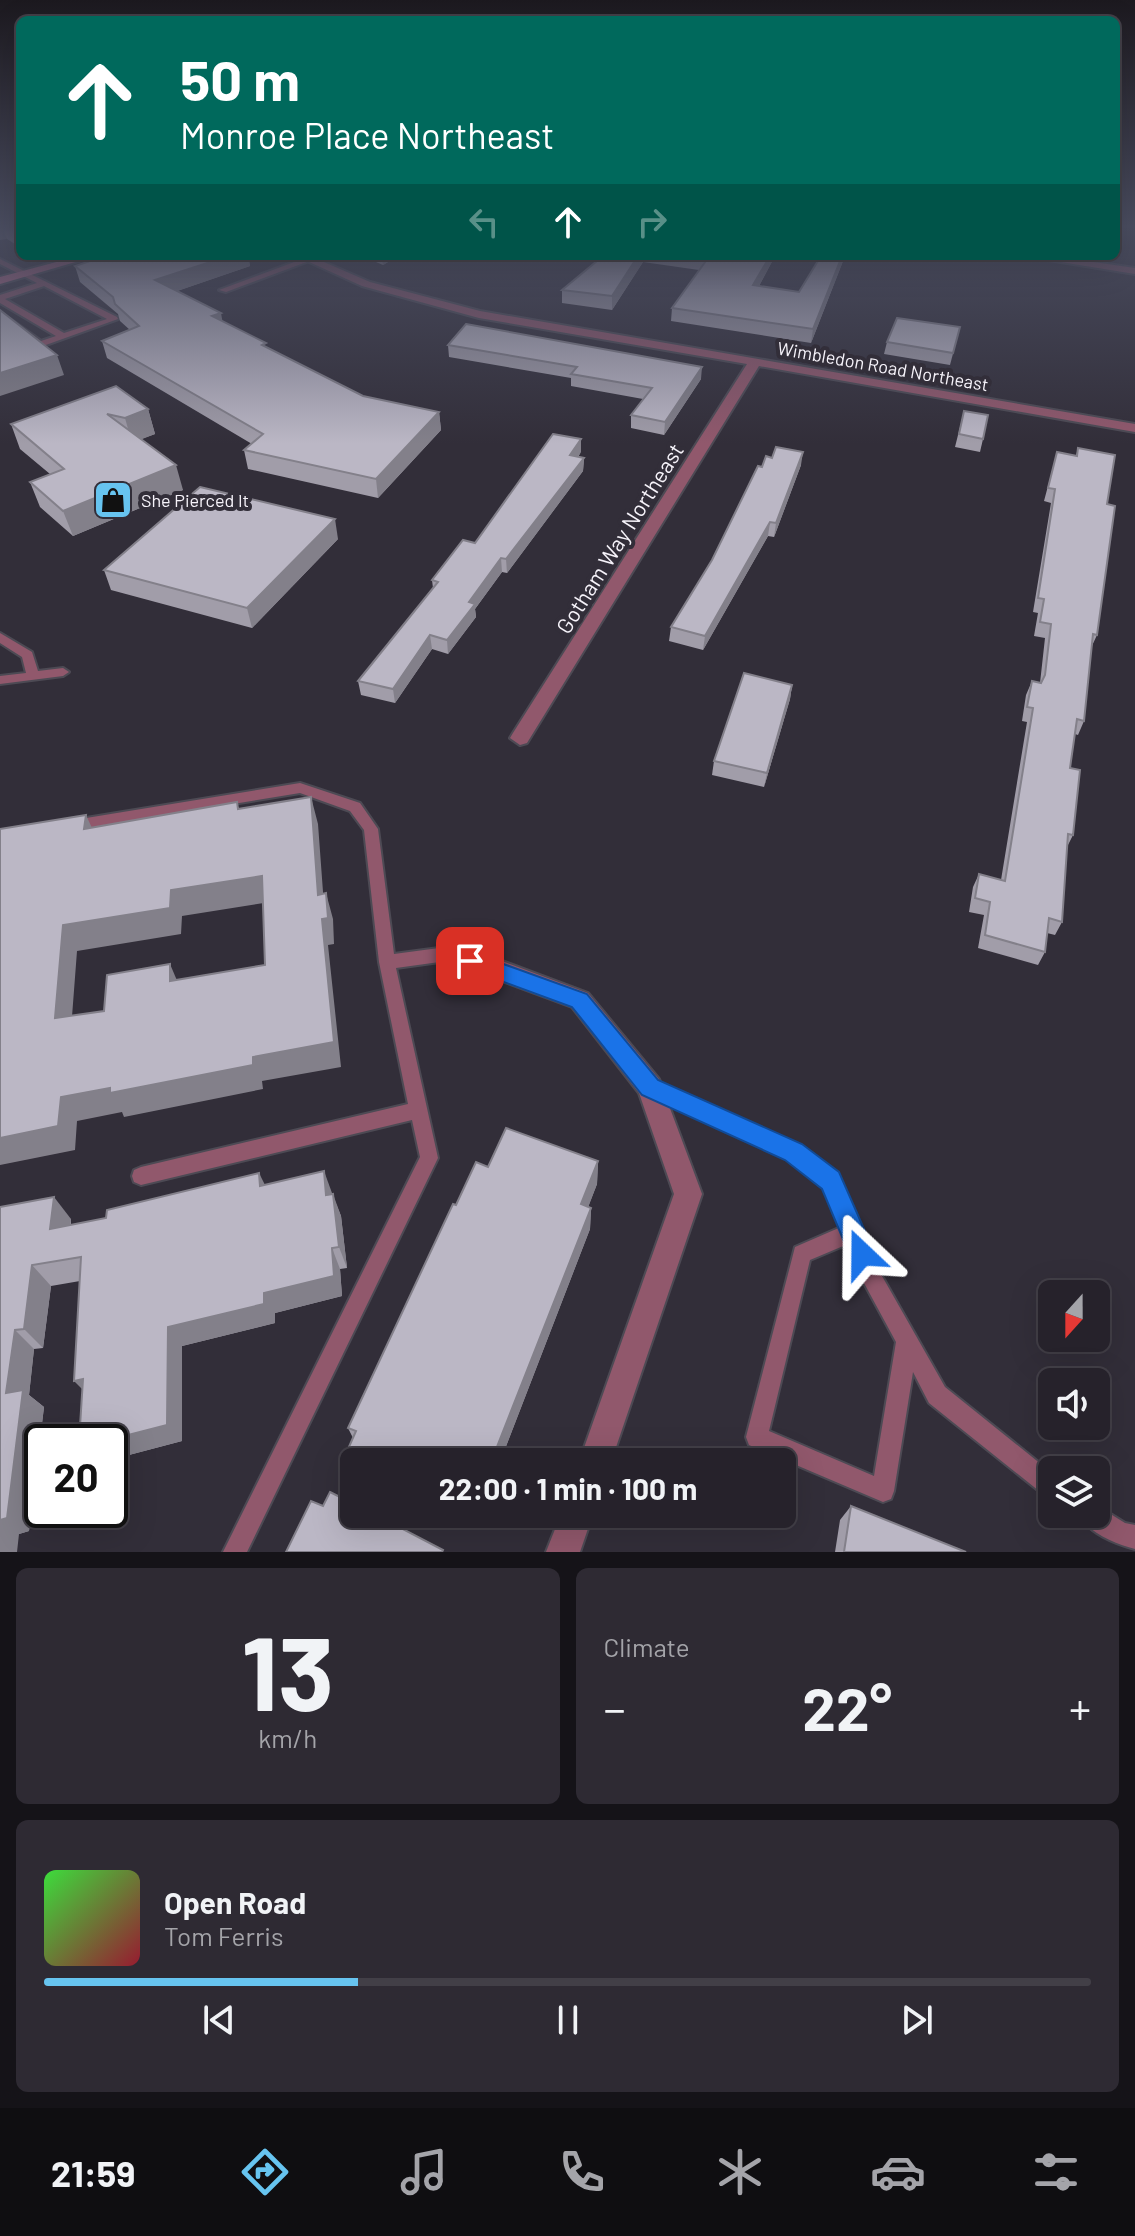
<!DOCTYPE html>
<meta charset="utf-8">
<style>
:root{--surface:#26222b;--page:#2e2a33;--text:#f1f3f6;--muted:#a4a4a9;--line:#423f47;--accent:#67c4f0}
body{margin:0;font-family:Barlow,sans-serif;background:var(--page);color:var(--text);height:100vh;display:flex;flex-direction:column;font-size:30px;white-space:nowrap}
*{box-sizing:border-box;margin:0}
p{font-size:26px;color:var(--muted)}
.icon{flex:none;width:44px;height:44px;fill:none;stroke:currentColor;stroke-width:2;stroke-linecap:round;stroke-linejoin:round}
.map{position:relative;height:1552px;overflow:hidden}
.panel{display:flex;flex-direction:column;gap:16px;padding:16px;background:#151318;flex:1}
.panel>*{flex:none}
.banner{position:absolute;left:16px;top:16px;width:1104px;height:244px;border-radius:12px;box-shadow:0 8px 32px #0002,0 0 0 2px var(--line);background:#00695c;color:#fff;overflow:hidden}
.needle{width:52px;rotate:201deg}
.buttons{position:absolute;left:1038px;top:1280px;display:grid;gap:16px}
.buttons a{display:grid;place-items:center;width:72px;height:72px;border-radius:12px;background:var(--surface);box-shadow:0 8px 32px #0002,0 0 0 2px var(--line);font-size:40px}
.speed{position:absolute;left:24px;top:1424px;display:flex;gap:16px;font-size:40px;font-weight:700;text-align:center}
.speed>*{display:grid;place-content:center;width:104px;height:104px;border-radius:50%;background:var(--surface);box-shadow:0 8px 32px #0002,0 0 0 2px var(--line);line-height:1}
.speed .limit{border:4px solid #111;border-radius:12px;background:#fff;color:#111}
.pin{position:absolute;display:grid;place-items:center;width:68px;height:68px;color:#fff;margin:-34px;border-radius:16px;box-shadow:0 4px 12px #0006}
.me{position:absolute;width:88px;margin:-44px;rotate:337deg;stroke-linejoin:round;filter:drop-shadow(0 0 6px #0008)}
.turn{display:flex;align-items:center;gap:28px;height:168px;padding:0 32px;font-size:36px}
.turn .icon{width:104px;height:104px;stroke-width:2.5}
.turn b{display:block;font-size:56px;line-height:68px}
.lanes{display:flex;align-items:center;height:76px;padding:0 32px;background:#0003;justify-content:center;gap:40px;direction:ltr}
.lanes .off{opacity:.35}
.big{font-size:60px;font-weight:700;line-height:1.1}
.panel .widget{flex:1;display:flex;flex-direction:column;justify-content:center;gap:12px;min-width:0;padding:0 28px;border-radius:12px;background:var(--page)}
.panel .dial{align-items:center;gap:0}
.dial b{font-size:104px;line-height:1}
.song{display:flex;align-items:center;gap:24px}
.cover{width:96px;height:96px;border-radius:12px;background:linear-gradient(135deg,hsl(120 70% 55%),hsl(350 70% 35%))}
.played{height:8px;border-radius:4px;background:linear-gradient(90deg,var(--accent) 30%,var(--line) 30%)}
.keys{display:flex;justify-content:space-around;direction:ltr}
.heat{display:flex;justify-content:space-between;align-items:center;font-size:44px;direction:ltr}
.panel .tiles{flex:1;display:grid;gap:16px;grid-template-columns:1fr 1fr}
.widget:last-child{grid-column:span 2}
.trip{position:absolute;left:340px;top:1448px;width:456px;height:80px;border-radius:12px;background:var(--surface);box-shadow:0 8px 32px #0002,0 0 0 2px var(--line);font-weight:700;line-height:80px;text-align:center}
.tab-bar{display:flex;height:128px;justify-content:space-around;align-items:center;background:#0f0e11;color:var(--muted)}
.tab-bar .icon{width:56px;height:56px}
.tab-bar .active{color:var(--accent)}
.tab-bar b{font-size:36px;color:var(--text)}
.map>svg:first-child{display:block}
</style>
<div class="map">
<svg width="1135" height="1552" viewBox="0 0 1135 1552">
<rect width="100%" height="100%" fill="#322e39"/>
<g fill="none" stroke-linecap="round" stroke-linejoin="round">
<defs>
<g id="service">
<path d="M305,258L312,260L226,292L219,290Z"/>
<path d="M0,259L117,317L118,319L43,346H37L0,319V312L41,341L56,336L0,303V295L37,283L0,264ZM44,286L107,319L64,333L5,299Z"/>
<path d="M0,633L32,652L38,671L63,668L69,672L63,676L0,684V676L26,673L22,657L0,643Z"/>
<path d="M300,783L360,803L378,829L394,954L454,946L460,948L462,953L460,958L454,960L396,968L438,1158L247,1552H223L420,1157L412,1120L141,1185L134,1182L132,1176L134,1170L141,1167L408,1104L379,962L364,830L350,811L300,793L74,830L69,829L67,825L69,821L74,820Z"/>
<path d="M650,1080L800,1146L838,1175L878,1269L945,1387L1052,1473V1498L1044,1495L929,1403L913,1372L894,1491L891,1499L883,1502L749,1445L746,1437L795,1247L841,1227L824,1187L786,1158L644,1094L641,1088L644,1082ZM848,1244L864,1283L896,1342L874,1476L769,1431L810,1260Z"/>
<path d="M1096,1505L1125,1523L1135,1525V1549C1116,1544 1087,1533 1080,1514H1096Z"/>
</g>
<g id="minor">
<path d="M296,256H310L370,282L480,311L1135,424V432L759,366L527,743L520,745L510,738L513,733L747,364L479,318L362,286Z"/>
<path d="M1024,256H1052L1135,268V274Z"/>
<path d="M454,943L588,993L659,1079L702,1194L611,1462H579L674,1194L639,1093L572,1007L446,960L442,953L446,946Z"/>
<path d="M561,1514H593L580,1552H546Z"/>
</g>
<path id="secondary" d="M79,256H96L0,284V277Z"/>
</defs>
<use href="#service" stroke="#4d4a54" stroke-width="4"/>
<use href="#minor" stroke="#4d4a54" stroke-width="4"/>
<use href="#secondary" stroke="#4d4a54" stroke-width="4"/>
<use href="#service" fill="#91586c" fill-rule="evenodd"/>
<use href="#minor" fill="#91586c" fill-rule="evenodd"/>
<use href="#secondary" fill="#c66c8e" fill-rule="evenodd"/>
</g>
<g fill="#a19da9">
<path d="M0,227H20V247L7,239Z"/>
<path d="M105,256H248L250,266L177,291L222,321L267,348L363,396L439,412L441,430L378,498L248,469L244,450L252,444L107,358L102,341L130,330L120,321L118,314L80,282L75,266Z"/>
<path d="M362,256H398L383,265Z"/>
<path d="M603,256H775L759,286L799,292L821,256H845L811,343L671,321L672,308L699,270L643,262L612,310L562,303V290Z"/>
<path d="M960,327L950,365L884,354L887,342Z"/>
<path d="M448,345L701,379L664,435L631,428V415L643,399L571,386V378L449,357Z"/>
<path d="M148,409L155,434L141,439L183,490L73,536L40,507L30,482L50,474L20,449L11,424Z"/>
<path d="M964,411L983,439L980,452L955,447Z"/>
<path d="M1078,448L1107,504L1097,635L1091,648L1084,721L1078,735L1075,734L1070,768L1073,835L1067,847L1062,922L1055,935L1047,933L1045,952L1038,965L978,948L984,915L969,912L973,887L979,874L1001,880L1027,722L1022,721L1026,695L1032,681L1040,683L1045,638L1034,636L1038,613L1033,612L1051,503L1044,501L1057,452L1076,456Z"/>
<path d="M581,452L578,457L584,458L583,471L507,573L502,572L475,609L476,617L448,654L432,649L395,703L361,695L358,681L433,588L432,580Z"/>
<path d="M801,465L774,537L768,536L703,650L669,641L671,627L712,560L762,467Z"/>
<path d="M338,539L252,628L111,590L104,570Z"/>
<path d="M792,685L790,699L764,787L712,775L714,761Z"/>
<path d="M598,1161L597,1184L588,1207L591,1208L590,1229L500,1462H355L348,1449L353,1438L348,1428L456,1205L488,1167Z"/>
<path d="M265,1184L332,1194L341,1216L347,1268L340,1269L342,1296L275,1313V1323L182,1346V1441L110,1460V1442L80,1281L51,1286L43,1348L34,1349L29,1395L44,1407L29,1531L19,1534L0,1207L71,1219V1225Z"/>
<path d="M851,1506L966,1552H835L840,1520Z"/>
</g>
<g fill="#83808a">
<path d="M0,227H2L7,239L0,240Z"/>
<path d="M170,256H208L172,267Z"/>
<path d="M229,256H248L250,266L160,297L155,280Z"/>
<path d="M382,256H398L383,265Z"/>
<path d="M638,256H643V262L612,310V296Z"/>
<path d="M770,256H775L752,299L753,285Z"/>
<path d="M842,256H845L811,343L813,329Z"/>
<path d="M221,313L224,330L212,316Z"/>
<path d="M57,355L64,375L0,396V373Z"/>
<path d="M702,367L701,379L664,435L665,422Z"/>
<path d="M148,409L155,434L132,443L125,418Z"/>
<path d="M439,412L441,430L378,498L376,479Z"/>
<path d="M581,439V452L570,468V455Z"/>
<path d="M803,452L801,465L774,537L776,523Z"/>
<path d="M584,458L583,471L507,573L506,559Z"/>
<path d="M176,465L183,490L73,536L63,511Z"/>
<path d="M335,519L338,539L252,628L247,608Z"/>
<path d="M770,522L768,536L703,650L705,636Z"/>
<path d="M501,558L502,572L475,609L476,617L448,654L447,640L469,602Z"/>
<path d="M430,635L432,649L395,703L393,689Z"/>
<path d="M792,685L790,699L764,787L767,773Z"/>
<path d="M311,797L318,824L325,919L326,893L333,919L334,944L328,945L341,1067L262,1081L263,1089L124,1117L122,1112L77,1121L75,1150L0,1165V1138L61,1097L253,1057L318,895Z"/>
<path d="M86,815L98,841L84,829Z"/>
<path d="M262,876L270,902L182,916L181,934L77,951L70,1043L55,1018L63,925L171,890Z"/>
<path d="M170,964L181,990L170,981Z"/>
<path d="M598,1161L597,1184L581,1226V1204Z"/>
<path d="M324,1171L332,1193L334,1217L326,1195Z"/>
<path d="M259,1173L270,1195L260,1186Z"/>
<path d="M333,1194L341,1216L347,1268L339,1247Z"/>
<path d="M54,1197L71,1219L68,1251L50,1229Z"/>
<path d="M591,1208L590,1229L500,1462H491Z"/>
<path d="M332,1248L340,1269L342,1296L275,1313V1323L182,1346V1441L110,1460V1442H101L168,1327L264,1293Z"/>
<path d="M32,1265L51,1286L43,1348L24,1329Z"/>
<path d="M15,1330L34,1349L29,1395L44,1407L29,1531L19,1534L17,1552H0V1520L6,1393Z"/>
<path d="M83,1379L92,1399L74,1381Z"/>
</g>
<g fill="#bbb7c5" stroke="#83808a" stroke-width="2" fill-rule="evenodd">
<path d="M105,256H159L168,261L185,256H229L155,280L221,313L212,316L266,343L262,345L363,396L439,412L376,479L244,450L263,434L102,341L139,326L115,304L113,297L75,266Z"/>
<path d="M603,256H638L612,296L562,290Z"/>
<path d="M695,256H770L753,285L799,292L821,256H842L813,329L672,308L708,258Z"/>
<path d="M0,310L57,355L0,373Z"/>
<path d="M897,318L960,327L953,353L887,342Z"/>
<path d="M466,324L702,367L665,422L631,415L652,388L571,374L577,367L448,345Z"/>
<path d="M116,386L148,409L125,418L107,414L176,465L63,511L30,482L64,469L11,424Z"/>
<path d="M964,411L988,415L983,439L959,434Z"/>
<path d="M553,434L581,439L570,455L584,458L506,559L501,558L469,602L475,604L447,640L430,635L393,689L358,681L438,582L432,580L463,540L475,543Z"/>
<path d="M776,447L803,452L776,523L770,522L705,636L671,627L712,560L758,466L762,467L766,456L772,458Z"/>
<path d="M1078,448L1115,455L1107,504L1115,506L1097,635L1093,634L1084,721L1077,719L1070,768L1080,770L1073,835L1068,834L1062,922L1049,918L1045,952L985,935L990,902L975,898L979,874L1005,881L1033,708L1027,707L1032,681L1041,683L1045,675L1051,624L1040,622L1044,599L1038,598L1055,489L1048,488L1057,452L1077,456Z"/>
<path d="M200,487L335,519L247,608L104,570Z"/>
<path d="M744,673L792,685L767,773L714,761Z"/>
<path d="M311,797L318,895L326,893L328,918L322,919L334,1042L253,1057V1065L110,1093V1088L61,1097L58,1126L0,1138V829L86,815L84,829L237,802L238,809ZM262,876L265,965L170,981V964L107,975L104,1011L55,1018L63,925L170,908L171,890Z"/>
<path d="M506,1128L598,1161L581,1204L591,1208L491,1462H377L348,1449L356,1431L348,1428L453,1204L456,1205L476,1162L488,1167Z"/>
<path d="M324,1171L326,1195L333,1194L339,1247L332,1248L334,1276L264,1293V1304L168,1327L167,1425L101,1442H79L83,1379L74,1381L81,1257L32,1265L24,1329L15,1330L6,1393L23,1390L7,1518L0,1520V1207L54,1197L50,1229L106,1218L107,1210L259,1173L260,1186Z"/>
<path d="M330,1492L354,1504V1514H374L443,1550L442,1552H286L311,1501L323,1506Z"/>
<path d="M851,1506L966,1552H844Z"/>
</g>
<linearGradient id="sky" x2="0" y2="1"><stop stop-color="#1c191f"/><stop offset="0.51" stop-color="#494c5f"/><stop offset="1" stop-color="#494c5f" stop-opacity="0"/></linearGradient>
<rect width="1135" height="444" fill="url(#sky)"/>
<path fill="#1a73e8" stroke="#114b97" stroke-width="2" d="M470,952L587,994L658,1080L802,1144L839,1172L875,1254L871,1263L862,1267L853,1263L822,1189L785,1160L642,1095L572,1007L463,967L459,961L463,955Z"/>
<defs>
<symbol id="shop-square" viewBox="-11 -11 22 22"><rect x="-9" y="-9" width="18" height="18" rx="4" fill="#67c4f0" stroke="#322e39"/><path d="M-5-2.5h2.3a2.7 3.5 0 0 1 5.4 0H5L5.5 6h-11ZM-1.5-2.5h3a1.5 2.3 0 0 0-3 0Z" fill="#111"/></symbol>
</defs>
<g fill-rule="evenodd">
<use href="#shop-square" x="91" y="478" width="44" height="44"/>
</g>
<g text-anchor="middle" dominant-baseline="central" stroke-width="8" stroke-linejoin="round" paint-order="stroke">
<g font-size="18" fill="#f6f3fa" stroke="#322e39">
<text transform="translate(883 366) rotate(10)">Wimbledon Road Northeast</text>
</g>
<g font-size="18" fill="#f6f3fa" stroke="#322e39" text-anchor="start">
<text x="141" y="500">She Pierced It</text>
</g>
<g font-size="22" fill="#f6f3fa" stroke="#322e39">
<text transform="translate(619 538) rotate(-58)">Gotham Way Northeast</text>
</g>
</g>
</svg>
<div class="buttons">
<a><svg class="needle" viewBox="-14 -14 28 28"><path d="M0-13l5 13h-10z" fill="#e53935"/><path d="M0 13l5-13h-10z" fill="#a4a4a9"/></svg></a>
<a><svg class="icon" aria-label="sound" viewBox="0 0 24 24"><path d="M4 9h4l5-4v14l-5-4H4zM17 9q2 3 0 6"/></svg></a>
<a><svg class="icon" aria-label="layers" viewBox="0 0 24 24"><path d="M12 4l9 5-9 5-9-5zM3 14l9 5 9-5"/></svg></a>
</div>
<div class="speed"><div class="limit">20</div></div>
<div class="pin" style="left:470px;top:961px;background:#d93025"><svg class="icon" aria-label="arrive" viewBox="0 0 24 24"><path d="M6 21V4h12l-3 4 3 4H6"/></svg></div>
<svg class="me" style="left:862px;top:1254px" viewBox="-20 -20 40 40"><path d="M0-17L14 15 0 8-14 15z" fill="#1a73e8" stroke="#fff" stroke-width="4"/></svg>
<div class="trip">22:00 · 1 min · 100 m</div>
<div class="banner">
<div class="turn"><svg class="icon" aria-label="ahead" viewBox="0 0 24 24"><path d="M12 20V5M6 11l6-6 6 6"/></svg><div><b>50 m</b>Monroe Place Northeast</div></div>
<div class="lanes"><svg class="icon off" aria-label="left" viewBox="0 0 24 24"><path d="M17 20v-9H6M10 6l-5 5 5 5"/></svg><svg class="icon" aria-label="ahead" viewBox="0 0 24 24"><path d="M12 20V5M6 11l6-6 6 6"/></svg><svg class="icon off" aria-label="right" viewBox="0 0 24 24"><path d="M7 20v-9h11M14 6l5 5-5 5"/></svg></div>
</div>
</div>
<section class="panel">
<div class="tiles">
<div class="widget dial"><b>13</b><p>km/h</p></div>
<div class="widget"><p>Climate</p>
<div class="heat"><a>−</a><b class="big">22°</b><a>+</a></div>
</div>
<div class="widget">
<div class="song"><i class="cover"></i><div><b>Open Road</b><p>Tom Ferris</p></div></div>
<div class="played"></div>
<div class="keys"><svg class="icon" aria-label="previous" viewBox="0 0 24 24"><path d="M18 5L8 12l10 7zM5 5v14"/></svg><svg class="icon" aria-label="pause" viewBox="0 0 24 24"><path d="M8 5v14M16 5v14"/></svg><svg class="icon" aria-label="next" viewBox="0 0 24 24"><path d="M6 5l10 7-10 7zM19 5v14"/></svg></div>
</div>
</div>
</section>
<nav class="tab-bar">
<b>21:59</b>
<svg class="icon active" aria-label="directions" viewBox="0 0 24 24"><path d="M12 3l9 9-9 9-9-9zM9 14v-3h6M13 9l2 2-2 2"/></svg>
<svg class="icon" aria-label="music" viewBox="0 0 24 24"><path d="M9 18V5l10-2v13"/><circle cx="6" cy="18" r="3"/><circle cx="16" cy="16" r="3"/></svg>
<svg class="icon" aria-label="phone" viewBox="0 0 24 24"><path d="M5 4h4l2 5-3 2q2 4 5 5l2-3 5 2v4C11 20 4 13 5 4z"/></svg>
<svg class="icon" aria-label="climate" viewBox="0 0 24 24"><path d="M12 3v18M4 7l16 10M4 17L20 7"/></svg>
<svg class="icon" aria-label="car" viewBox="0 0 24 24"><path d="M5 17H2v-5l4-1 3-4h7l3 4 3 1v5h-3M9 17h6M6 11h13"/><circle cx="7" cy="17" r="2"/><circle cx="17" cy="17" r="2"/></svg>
<svg class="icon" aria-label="filters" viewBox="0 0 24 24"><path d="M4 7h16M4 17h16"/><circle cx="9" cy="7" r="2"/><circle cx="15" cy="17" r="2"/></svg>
</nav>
